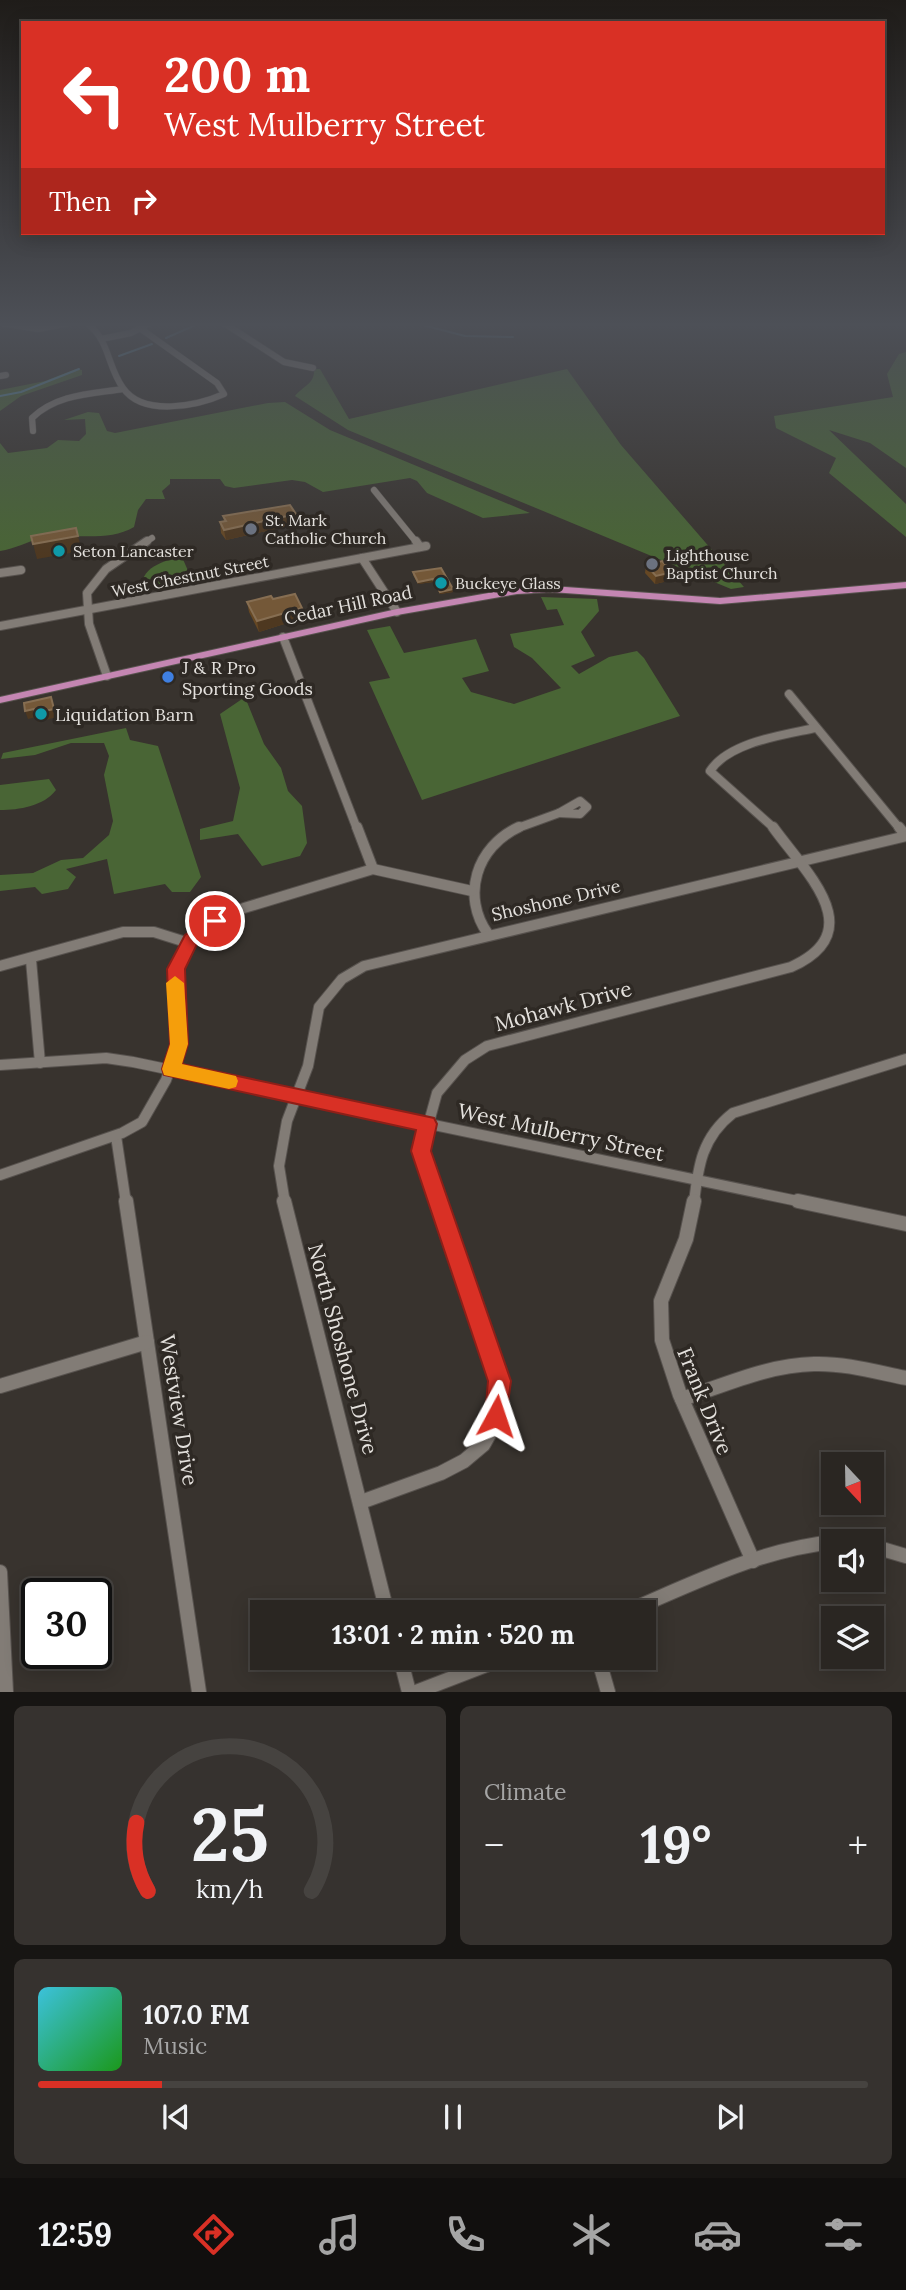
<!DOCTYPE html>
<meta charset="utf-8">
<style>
:root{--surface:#2a2622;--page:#36322f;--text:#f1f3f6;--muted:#a5a5a5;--line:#464340;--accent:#d93025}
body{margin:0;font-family:Lora,serif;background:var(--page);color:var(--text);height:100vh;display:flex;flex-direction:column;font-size:26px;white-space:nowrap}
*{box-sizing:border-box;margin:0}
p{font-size:23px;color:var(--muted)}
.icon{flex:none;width:38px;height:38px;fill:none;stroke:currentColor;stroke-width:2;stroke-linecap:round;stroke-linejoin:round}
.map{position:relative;height:1692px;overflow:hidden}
.details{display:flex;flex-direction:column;gap:14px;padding:14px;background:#171513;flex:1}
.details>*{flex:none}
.guide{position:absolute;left:21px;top:21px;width:864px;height:214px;border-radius:0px;box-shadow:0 4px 18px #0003,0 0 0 2px var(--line);background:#d93025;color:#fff;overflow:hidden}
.needle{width:46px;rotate:158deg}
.fabs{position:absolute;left:821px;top:1452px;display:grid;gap:14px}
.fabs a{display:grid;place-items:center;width:63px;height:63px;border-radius:0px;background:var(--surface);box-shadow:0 4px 18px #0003,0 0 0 2px var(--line);font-size:35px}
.speed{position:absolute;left:21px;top:1578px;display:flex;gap:14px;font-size:35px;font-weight:700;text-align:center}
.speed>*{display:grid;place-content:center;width:91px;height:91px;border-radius:50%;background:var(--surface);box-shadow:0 4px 18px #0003,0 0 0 2px var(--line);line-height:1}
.speed .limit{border:4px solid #111;border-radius:10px;background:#fff;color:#111}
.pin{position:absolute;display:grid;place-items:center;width:60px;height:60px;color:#fff;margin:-30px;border:4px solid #fff;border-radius:50%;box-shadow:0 2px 7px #0007}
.me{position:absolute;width:77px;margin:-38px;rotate:5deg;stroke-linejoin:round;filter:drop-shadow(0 0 5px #0008)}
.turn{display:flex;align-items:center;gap:24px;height:147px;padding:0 28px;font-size:32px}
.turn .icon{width:91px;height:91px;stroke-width:2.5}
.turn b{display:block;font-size:49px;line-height:60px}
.then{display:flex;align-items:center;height:66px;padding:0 28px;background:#0003;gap:14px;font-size:26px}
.big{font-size:52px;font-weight:800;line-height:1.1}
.details .tile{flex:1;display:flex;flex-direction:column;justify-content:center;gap:10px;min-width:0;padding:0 24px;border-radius:10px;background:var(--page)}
.details .dial{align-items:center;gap:0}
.dial svg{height:182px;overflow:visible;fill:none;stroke:var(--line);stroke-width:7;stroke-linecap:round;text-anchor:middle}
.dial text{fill:var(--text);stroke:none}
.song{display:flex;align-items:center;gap:21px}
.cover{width:84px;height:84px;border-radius:10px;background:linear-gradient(135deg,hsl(190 70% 55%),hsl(120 70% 35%))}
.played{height:7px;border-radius:4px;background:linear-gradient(90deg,var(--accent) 15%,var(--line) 15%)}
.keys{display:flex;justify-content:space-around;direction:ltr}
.heat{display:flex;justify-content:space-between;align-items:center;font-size:38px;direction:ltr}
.details .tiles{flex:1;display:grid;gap:14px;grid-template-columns:1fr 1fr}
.tile:last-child{grid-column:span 2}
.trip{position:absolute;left:250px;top:1600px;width:406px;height:70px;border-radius:0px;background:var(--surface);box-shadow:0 4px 18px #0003,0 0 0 2px var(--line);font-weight:800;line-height:70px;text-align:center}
.tab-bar{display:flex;height:112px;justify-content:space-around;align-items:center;background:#110f0e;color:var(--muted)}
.tab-bar .icon{width:49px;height:49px}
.tab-bar .active{color:var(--accent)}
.tab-bar b{font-size:32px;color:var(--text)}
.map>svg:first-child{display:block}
</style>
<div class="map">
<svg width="906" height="1692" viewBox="0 0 906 1692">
<rect width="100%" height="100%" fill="#38332e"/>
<g fill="#496535">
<path d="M906,352V468L870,443L829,430L906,504V537L829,473L836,458L776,428L774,416L893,397L887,374L899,354Z"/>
<path d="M76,369L82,370V375L21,396L0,411V390L45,381Z"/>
<path d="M314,369H320L349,419L567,369L621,445L744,587L731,589L348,430L295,396C303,386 315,384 314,369Z"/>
<path d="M285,402L330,430L530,513L483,518L427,493L417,481L410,478L323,492L305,482L292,480L234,488L225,486L220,479H170V484L162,491L165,499H146L138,510L134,527C107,543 72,532 42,538C28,541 15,549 0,551V443L8,453L47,448L58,440L79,441L86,434L85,419L64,420L88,412L99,413L107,431L115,433L268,403Z"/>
<path d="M182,557L193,582L143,591C137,568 165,560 182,557Z"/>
<path d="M541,597L597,599L599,611L581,632L595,656L571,666L579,674L609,657L637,651L644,658L680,716L422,800L369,682L390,678L367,630L390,626L404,653L476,639L489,671L462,678L471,692L514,704L561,688L532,658L514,647L510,634L564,625L557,609L547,610Z"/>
<path d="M245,697L264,744L281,768L288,791L302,806L307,843L300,856L262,866L238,834L200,840V829L233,821L240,788L220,714Z"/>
<path d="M126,728L130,740L158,746L201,877L190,892H172L165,884L114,894L107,859L66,869L76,877L68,889L42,894L35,887L0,891V875L33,873L61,860L83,858L109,835L113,821L104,775L109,756L104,743H71L35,755L1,759L3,753Z"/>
<path d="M49,779L56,790C44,806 19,810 0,810V785Z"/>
</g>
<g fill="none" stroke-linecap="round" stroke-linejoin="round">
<g stroke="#5789a3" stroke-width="2">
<path d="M415,323L465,336L513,337"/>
<path d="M166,338L200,323"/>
<path d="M119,356L152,344"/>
<path d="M0,396L21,392L79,369"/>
</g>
<defs>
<g id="minor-far3">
<path d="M1,323L38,329L69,323"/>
<path d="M87,323C110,341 107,366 123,388C143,417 197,406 224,394L217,383L141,329"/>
<path d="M224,323L284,362L313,368"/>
<path d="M101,339L131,333L150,323"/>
<path d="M0,376L6,375"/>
<path d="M33,431L32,418C57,394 91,394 123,389"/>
<path d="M374,490L417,543"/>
<path d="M144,543L152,538"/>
</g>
<g id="minor-far2">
<path d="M416,541L420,547"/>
<path d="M362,558L397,612"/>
<path d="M0,573L21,570"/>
<path d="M0,626L426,546"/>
<path d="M283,637L357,829"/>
<path d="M107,676L89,624L87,593L106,569L147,541"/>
<path d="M789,694L900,829"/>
<path d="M580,801L587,807L580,814L559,813Z"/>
<path d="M515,829L559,813"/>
<path d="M775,829L710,771C729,742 783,735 815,728"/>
</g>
<g id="minor-far1">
<path d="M357,827L373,869"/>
<path d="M899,827L906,836"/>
<path d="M488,934C461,896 476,847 519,827"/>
<path d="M31,960L40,1063"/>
<path d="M0,966L123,932H154L189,943"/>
<path d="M0,1065L106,1058L133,1062L807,1203"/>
<path d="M116,1136L126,1203"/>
<path d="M0,1175L122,1133L142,1122L166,1080L179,1044L174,980L179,959L191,940L215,921L244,908L373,869L472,891"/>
<path d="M285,1203L279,1166L287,1121L308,1066L319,1007L342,979L364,966L906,836"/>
<path d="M439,1203L421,1151L437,1093L465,1060L487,1046L791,967C871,931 806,873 773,827"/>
<path d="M694,1203C698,1166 702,1137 733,1113L906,1059"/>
</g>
<g id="minor">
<path d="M126,1201L199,1692"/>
<path d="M284,1201L387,1612"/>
<path d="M694,1201L686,1239L661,1301L662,1340L680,1395L753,1561"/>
<path d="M798,1201L906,1224"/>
<path d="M0,1386L147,1342"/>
<path d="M682,1399C725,1385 768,1365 814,1364C845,1363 876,1372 906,1378"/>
<path d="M361,1502L441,1473L464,1461L483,1445L495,1424L499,1397L494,1363L438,1201"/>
<path d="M872,1546L906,1556"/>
<path d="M0,1572L6,1692"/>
<path d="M626,1612C694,1583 759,1550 833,1542"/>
<path d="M400,1657L409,1692"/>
<path d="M598,1657L608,1692"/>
<path d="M416,1692L507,1657"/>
</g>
<path id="major" d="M906,582V588L720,604L551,592L517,594L397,615L0,703V697L397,609L517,588L551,586L720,598Z"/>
</defs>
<use href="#minor-far3" stroke="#57524e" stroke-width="7"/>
<use href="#minor-far2" stroke="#57524e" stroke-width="10"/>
<use href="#minor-far1" stroke="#57524e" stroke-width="12"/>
<use href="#minor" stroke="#57524e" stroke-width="16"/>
<use href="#major" stroke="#57524e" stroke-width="2"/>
<use href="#minor-far3" stroke="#827c76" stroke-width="6"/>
<use href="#minor-far2" stroke="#827c76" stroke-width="8"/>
<use href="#minor-far1" stroke="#827c76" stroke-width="10"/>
<use href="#minor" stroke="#827c76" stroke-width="14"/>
<use href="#major" fill="#c486b2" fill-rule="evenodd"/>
</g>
<g fill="#664824">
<path d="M223,516L297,524L226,540L221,533L220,522H224Z"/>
<path d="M646,565L672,580L655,584L645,573Z"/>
<path d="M441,568L453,592L440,594L433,582L418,584L413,575V572Z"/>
<path d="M273,599L302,608L303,618L259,632L249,612L247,602Z"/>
</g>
<g fill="#4e3820">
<path d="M296,514L297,524L226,540L224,530Z"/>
<path d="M78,536L82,551L37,559L33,544Z"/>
<path d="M673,572L672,580L655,584L656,576Z"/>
<path d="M433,579V582L418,584V582Z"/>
<path d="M453,589V592L440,594V592Z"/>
<path d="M302,608L303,618L259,632L257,621Z"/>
<path d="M51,697L57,717L38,722L36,717L28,719L25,711Z"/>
</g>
<g fill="#745838" stroke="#866e52" stroke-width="2">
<path d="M290,505L296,514L224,530L220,522L226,521L223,516Z"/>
<path d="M76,528L78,536L33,544L31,536Z"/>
<path d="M662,561L673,572L656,576L646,565Z"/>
<path d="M441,568L453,589L440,592L433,579L418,582L413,572Z"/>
<path d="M295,594L302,608L257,621L247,602L271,596L273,599Z"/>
<path d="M51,697L54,709L35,713L34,709L25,711L24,703Z"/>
</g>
<linearGradient id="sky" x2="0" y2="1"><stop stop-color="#1f1c19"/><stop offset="0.58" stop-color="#4d5057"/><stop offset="1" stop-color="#4d5057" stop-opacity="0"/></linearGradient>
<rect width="906" height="560" fill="url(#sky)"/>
<path fill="#d93025" stroke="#8d1f18" stroke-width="2" d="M215,914L224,921L197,944L185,969L188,1044L182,1064L434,1118L437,1124L431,1151L511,1381L505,1424L496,1427L488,1424L485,1416L488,1381L411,1151L416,1130L164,1075L162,1069L170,1044L167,969L185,935Z"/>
<path fill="#f59e0b" d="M175,976L184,983L188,1044L182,1064L236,1076L238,1081L236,1087L229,1089L164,1075L162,1069L170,1044L166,983Z"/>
<g fill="#6b7280" stroke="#2e2924" stroke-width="2.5">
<circle cx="251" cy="529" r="7"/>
<circle cx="652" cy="564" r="7"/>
</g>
<g fill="#0f9aa8" stroke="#2e2924" stroke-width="2.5">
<circle cx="59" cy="551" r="7"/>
<circle cx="441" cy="583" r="7"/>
<circle cx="41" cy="714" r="7"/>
</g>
<circle fill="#3f7fe0" stroke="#2e2924" stroke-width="2.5" cx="168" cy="677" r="7"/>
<g text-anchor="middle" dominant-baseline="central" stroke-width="7" stroke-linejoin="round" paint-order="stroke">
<g font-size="16" fill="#e4e1dd" stroke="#2e2924" text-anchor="start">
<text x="265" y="520">St. Mark<tspan x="265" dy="18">Catholic Church</tspan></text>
<text x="73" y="551">Seton Lancaster</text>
<text x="666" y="555">Lighthouse<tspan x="666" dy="18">Baptist Church</tspan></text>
<text x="455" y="583">Buckeye Glass</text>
</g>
<g font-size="16" fill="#e4e1dd" stroke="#2e2924">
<text transform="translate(190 576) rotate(-11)">West Chestnut Street</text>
</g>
<g font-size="18" fill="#e4e1dd" stroke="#2e2924">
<text transform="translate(348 605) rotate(-12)">Cedar Hill Road</text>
<text transform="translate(556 900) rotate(-13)">Shoshone Drive</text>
</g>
<g font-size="18" fill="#e4e1dd" stroke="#2e2924" text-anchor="start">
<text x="182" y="667">J &amp; R Pro<tspan x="182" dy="21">Sporting Goods</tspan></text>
<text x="55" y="714">Liquidation Barn</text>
</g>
<g font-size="21" fill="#e4e1dd" stroke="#2e2924">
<text transform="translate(563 1006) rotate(-15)">Mohawk Drive</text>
<text transform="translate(561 1132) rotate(12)">West Mulberry Street</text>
<text transform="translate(343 1349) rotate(75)">North Shoshone Drive</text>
<text transform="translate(705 1401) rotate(68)">Frank Drive</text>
<text transform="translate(179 1410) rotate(81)">Westview Drive</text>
</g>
</g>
</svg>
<div class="fabs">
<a><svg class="needle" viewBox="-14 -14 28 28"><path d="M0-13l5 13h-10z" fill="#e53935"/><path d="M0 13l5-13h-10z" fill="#a5a5a5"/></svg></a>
<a><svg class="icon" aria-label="sound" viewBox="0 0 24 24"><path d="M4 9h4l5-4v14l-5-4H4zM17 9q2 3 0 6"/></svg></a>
<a><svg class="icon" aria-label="layers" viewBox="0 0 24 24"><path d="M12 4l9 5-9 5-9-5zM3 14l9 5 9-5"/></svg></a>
</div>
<div class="speed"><div class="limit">30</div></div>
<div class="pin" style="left:215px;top:921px;background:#d93025"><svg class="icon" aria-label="arrive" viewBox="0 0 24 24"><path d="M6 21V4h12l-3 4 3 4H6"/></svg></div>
<svg class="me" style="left:496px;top:1416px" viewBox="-20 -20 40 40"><path d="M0-17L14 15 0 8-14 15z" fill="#d93025" stroke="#fff" stroke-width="4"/></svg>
<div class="trip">13:01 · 2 min · 520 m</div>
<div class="guide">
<div class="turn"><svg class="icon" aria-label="left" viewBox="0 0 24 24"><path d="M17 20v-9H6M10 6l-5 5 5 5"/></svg><div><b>200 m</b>West Mulberry Street</div></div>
<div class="then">Then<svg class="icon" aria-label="right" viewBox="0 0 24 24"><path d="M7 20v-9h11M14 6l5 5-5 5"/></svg></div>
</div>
</div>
<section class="details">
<div class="tiles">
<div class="tile dial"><svg viewBox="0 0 100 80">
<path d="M14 69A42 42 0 1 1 86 69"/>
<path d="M14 69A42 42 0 0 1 9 39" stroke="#d93025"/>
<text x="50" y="56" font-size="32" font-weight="700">25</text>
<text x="50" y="72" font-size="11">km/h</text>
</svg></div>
<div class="tile"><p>Climate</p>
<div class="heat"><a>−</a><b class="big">19°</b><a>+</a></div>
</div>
<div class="tile">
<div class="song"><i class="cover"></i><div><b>107.0 FM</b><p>Music</p></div></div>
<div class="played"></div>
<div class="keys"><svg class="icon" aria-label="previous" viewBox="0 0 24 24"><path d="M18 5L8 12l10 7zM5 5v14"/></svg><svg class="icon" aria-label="pause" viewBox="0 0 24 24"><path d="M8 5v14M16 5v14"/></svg><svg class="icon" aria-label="next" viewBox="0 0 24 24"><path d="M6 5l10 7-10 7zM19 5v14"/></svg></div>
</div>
</div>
</section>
<nav class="tab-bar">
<b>12:59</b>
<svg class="icon active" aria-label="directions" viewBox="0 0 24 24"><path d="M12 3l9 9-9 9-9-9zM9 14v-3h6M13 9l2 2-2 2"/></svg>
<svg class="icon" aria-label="music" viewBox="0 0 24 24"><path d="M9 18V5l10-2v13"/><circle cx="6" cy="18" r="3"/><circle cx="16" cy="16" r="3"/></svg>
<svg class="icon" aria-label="phone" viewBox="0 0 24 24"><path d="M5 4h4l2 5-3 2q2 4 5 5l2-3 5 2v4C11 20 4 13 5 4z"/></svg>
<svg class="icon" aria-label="climate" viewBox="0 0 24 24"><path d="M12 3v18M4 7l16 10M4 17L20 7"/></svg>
<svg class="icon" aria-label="car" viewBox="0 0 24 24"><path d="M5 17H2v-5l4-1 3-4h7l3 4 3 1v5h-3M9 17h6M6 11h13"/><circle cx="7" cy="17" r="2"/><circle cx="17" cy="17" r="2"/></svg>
<svg class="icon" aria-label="filters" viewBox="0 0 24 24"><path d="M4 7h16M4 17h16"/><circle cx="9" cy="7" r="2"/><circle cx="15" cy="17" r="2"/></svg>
</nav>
